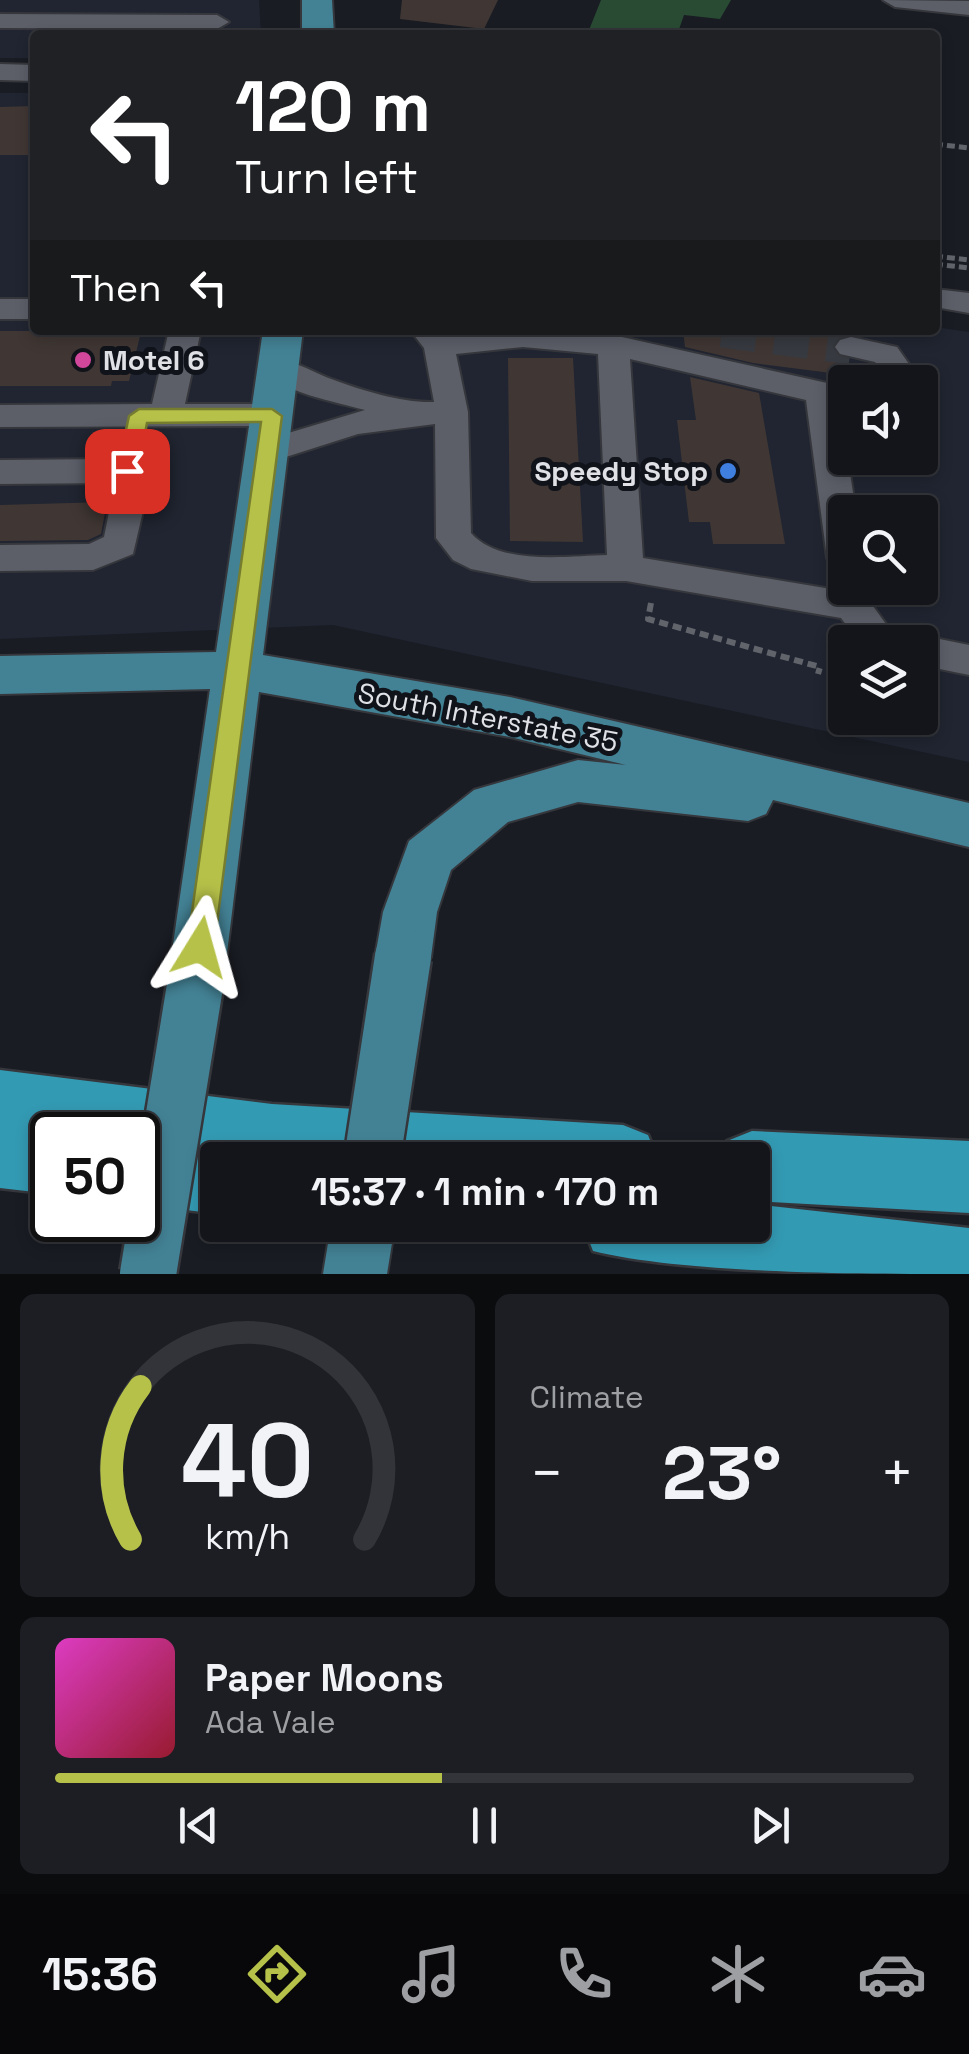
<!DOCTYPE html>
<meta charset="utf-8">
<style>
:root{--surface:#13151a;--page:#1c1e23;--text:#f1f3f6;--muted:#9d9fa2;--line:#323439;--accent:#b6c149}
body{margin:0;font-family:"Space Grotesk",sans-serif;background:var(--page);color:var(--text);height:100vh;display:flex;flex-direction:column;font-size:38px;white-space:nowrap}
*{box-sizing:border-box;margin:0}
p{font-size:32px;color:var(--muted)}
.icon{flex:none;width:55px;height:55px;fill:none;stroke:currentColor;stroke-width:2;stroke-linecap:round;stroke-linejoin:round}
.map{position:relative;height:1274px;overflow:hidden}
.details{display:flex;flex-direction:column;gap:20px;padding:20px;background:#0a0c0e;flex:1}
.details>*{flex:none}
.banner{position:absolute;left:30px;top:30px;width:910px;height:305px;border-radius:10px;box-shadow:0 5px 15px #0003,0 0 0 2px var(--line);background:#202124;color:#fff;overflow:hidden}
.tools{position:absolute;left:828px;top:365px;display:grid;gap:20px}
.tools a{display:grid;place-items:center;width:110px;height:110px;border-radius:10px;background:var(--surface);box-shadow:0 5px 15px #0003,0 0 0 2px var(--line);font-size:50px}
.speed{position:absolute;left:30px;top:1112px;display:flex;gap:20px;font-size:50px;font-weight:700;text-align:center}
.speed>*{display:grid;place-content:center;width:130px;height:130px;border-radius:50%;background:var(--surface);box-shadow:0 5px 15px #0003,0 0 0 2px var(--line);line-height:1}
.speed .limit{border:5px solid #111;border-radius:15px;background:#fff;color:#111}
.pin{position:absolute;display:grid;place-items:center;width:85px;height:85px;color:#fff;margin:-42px;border-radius:20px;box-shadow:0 5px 15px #0006}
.me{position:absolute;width:110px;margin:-55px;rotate:8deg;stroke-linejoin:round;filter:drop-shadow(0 0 8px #0008)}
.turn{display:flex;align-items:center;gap:35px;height:210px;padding:0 40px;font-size:45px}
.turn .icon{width:130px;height:130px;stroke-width:2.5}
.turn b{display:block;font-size:70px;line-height:85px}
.then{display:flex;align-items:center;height:95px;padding:0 40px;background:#0003;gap:20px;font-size:38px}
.big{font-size:75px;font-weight:800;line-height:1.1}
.details .widget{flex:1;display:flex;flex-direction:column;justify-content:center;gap:15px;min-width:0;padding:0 35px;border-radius:15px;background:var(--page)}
.details .dial{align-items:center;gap:0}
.dial svg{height:260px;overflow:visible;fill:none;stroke:var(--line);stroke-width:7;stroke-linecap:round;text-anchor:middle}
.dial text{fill:var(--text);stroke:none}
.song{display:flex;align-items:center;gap:30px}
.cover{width:120px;height:120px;border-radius:15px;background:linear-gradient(135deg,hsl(310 70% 55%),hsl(350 70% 35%))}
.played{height:10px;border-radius:5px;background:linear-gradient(90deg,var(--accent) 45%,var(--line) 45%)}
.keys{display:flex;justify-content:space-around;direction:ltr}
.heat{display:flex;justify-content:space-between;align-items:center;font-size:55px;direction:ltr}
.details .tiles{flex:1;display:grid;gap:20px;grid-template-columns:1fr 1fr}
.widget:last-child{grid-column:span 2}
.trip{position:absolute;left:200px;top:1142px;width:570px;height:100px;border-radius:10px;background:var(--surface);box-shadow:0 5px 15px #0003,0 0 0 2px var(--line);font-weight:800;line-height:100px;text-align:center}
.dock{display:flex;height:160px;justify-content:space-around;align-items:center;background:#08080a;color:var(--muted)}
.dock .icon{width:70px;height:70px}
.dock .active{color:var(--accent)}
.dock b{font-size:45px;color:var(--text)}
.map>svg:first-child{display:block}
</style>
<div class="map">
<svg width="969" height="1274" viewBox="0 0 969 1274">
<rect width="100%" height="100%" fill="#191c23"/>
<g fill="#202531" fill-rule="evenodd">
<path d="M0,0H259L261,35H35V58H0Z"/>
<path d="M0,93H35V330L935,327L969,332V762L333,625L0,639ZM845,382H920V458H845ZM845,512H920V588H845ZM845,642H920V718H845Z"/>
</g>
<path fill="#294b34" d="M601,0H731L720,19L684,15L677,35H587Z"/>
<g fill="#403734">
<path d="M402,0H498L484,29L400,19Z"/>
<path d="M35,106V155H0V107Z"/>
<path d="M683,330L850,333L837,338L831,347L837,356L849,360L847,375L753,363L685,347Z"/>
<path d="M0,331H91L141,332L129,381H112L111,386H0Z"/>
<path d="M508,358H573L583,542L510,541Z"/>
<path d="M690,377L759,393L785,544H713L710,522H689L677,420H696Z"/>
<path d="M107,502L101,534L88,540L0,541V505Z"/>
</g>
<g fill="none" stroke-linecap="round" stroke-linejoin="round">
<path stroke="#373a40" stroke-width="35" stroke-dasharray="35 18" stroke-linecap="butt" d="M722,330L851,347"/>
<defs>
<g id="minor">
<path d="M883,0L969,1V15L895,7Z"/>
<path d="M0,14L217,15L229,22L217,29L0,28Z"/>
<path d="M0,64L35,65V81L0,80Z"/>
<path d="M935,289L969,293V313L935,307Z"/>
<rect x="0" y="299" width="35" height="20"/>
<path d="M169,330H201L185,404H272L284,407L288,415L284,423L272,426L0,427V405L152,404Z"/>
<path d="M410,330H443L447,335L495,330L613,335L845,387V409L840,408L856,512H845V571L832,567L827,558L806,400L630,359L643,558L831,589L836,578L845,576V588H867L870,602L899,642H859L841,618L626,581H532L471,569L453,560L436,538L435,424L358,434L267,463L255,459L250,451L255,443L365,410C340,403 276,391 262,369L267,362C290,355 312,373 334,380C364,391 402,403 434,402L424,348ZM523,347L598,354L607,555C567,556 500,566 471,533L468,412L456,354Z"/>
<path d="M851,337L897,347L916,374L914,382H882L884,374L875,362L840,354L835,347L840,340Z"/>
<path d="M132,436L144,440L149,448L144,471L150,481L133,554L93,570L0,571V545L89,544L104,537L115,483L0,484V460L113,459L120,440Z"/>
<path d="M920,635L969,645V675L920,665V642H905Z"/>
</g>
<g id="major">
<path d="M302,0H332L334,35H302Z"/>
<path d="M263,330H303L263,655L510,697L969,803V847L773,800L766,814L748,821L578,802L508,822L451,870L437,912L431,957L423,975L403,982L383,975L375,957L383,912L409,841L474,790L578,760L626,765L510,737L259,692L223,986L215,1004L195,1012L175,1004L167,986L210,689L0,694V656L216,652Z"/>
<path d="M331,1225H395L387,1274H323Z"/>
</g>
<g id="highway">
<path d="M0,1070L272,1104L623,1125L648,1135L658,1160H218V1214L138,1204V1135H52V1194L0,1188Z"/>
<path d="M752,1131L969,1141V1213L752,1201V1160H719L727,1141Z"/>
<path d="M752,1204L969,1228V1274C865,1274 686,1274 593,1251L583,1225H752Z"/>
</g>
</defs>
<use href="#minor" stroke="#35373c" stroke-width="4"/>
<use href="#major" stroke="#35373c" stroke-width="4"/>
<use href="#highway" stroke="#35373c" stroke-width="5"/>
<g stroke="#61646a" stroke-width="5" stroke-dasharray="8 4" stroke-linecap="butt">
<path d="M935,144L969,148"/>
<path d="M935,256L969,260"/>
<path d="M935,264L969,268"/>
</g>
<path stroke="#61646a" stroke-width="6" stroke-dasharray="9 5" stroke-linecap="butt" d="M651,603L648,619L820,667L818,674"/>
<use href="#minor" fill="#5c5f68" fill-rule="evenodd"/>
<use href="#major" fill="#438295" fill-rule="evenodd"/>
<use href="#highway" fill="#339ab3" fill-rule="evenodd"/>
<defs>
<g id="major-bridge">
<path d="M372,1160L403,957"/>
<path d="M148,1274L195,986"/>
</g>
</defs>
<use href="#major-bridge" stroke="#35373c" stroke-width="61" stroke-linecap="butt"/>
<use href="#major-bridge" stroke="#438295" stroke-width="56"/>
</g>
<path fill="#b6c149" stroke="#767d2f" stroke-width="2.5" d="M139,409H272L282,416L214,947L210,955L200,959L191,955L187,947L261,422L147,423L138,471L127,478L117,471L129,416Z"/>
<circle fill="#d1479c" stroke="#10131a" stroke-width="4" cx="83" cy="360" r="10"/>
<circle fill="#3f7fe0" stroke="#10131a" stroke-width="4" cx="728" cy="471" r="10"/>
<g text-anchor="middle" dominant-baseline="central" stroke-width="10" stroke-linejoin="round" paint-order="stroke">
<g font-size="28" font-weight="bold" fill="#dfe1e6" stroke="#10131a" text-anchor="start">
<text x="103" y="360">Motel 6</text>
<text x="708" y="471" text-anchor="end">Speedy Stop</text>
</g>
<g font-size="28" fill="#dfe1e6" stroke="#10131a">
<text transform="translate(488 717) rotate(11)">South Interstate 35</text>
</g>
</g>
</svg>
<div class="tools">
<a><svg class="icon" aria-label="sound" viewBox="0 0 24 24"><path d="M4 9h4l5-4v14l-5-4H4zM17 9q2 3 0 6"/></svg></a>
<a><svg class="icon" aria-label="search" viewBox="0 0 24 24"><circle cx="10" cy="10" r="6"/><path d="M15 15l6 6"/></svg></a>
<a><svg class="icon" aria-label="layers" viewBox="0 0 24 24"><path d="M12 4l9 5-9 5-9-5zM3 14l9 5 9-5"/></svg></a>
</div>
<div class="speed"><div class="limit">50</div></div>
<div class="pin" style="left:127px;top:471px;background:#d93025"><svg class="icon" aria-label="arrive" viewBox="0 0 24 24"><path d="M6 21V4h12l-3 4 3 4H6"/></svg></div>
<svg class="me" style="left:200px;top:947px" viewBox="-20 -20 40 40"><path d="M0-17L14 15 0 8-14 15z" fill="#b6c149" stroke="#fff" stroke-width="4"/></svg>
<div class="trip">15:37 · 1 min · 170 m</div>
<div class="banner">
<div class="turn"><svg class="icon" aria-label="left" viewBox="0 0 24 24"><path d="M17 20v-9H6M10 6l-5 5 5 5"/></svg><div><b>120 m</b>Turn left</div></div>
<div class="then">Then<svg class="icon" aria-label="left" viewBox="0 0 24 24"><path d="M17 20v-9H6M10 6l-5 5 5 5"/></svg></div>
</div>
</div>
<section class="details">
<div class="tiles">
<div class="widget dial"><svg viewBox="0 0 100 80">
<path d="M14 69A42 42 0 1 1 86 69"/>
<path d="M14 69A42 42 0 0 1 17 22" stroke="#b6c149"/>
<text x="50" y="56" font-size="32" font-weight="700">40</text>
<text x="50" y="72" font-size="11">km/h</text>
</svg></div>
<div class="widget"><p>Climate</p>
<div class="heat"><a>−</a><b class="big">23°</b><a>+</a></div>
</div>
<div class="widget">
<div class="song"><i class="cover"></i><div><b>Paper Moons</b><p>Ada Vale</p></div></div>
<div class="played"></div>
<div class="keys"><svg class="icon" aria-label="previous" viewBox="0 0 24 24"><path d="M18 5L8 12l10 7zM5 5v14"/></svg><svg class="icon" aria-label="pause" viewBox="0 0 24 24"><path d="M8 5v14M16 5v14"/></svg><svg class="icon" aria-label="next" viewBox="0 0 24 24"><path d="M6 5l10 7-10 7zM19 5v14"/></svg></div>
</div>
</div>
</section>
<nav class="dock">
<b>15:36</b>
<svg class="icon active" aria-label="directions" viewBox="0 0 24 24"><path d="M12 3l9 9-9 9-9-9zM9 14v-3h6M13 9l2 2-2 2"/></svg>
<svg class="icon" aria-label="music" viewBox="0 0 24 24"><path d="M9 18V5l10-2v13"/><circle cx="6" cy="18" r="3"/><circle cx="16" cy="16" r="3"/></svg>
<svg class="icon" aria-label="phone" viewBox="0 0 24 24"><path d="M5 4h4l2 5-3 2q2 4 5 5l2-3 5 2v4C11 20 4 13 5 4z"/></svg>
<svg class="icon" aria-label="climate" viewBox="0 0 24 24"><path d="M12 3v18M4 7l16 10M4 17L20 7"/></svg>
<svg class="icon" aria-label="car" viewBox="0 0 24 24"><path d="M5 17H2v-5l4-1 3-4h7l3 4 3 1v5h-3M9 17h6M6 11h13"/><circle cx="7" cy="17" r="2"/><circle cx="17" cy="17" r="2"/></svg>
</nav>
